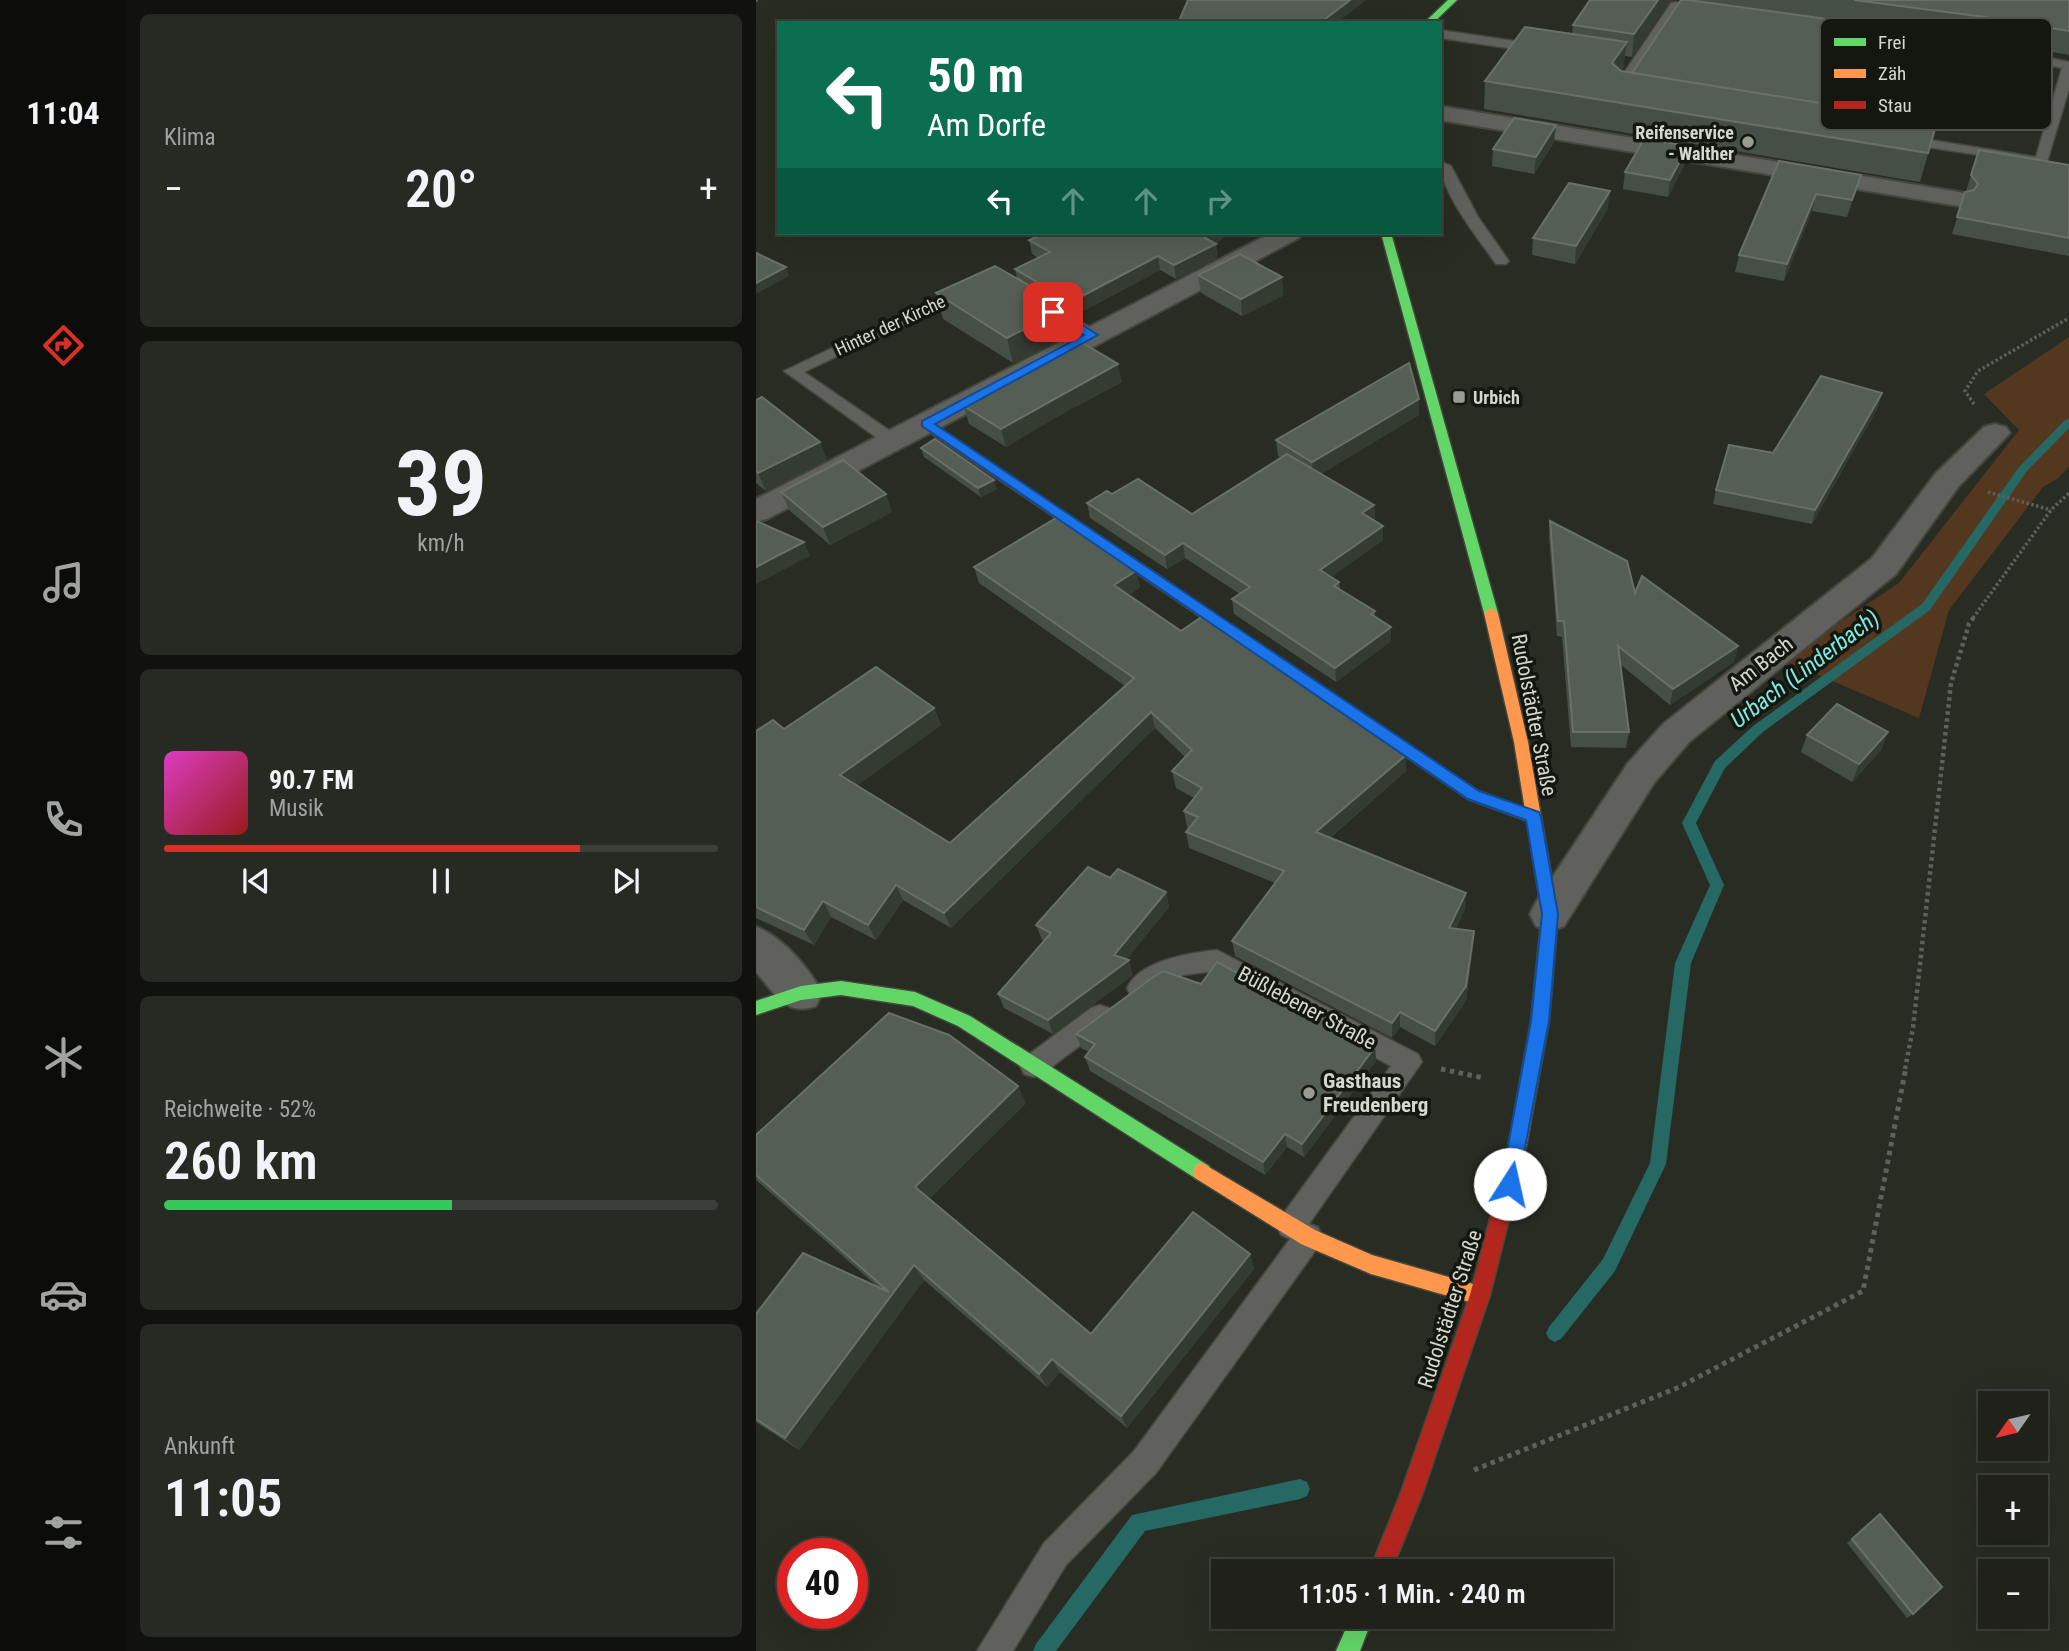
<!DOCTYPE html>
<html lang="de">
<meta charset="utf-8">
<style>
:root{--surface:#1f211a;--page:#272923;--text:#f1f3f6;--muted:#a1a3a2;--line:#3c3e39;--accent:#d93025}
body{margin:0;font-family:"Roboto Condensed",sans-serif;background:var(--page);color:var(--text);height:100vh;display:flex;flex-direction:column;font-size:26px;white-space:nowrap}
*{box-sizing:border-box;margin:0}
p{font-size:23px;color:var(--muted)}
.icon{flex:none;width:38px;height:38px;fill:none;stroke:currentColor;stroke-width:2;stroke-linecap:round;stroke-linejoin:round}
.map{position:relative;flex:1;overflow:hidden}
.details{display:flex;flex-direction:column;gap:14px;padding:14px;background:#11120e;width:630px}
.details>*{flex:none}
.banner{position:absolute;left:21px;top:21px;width:665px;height:214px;border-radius:0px;box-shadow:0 7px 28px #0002,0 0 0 2px var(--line);background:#0b6e4f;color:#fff;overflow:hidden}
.needle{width:46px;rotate:236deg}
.fabs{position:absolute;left:1222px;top:1391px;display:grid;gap:14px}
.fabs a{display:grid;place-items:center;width:70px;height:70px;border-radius:0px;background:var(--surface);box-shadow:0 7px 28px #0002,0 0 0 2px var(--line);font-size:35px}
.speed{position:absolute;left:21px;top:1538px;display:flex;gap:14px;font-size:35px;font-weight:700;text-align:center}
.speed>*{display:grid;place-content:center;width:91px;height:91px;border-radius:50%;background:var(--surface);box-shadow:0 7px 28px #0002,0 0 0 2px var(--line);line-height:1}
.speed .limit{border:10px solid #d22;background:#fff;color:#111}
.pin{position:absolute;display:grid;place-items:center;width:60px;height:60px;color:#fff;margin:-30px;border-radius:14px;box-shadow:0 4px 10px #0006}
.me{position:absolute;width:77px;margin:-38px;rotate:10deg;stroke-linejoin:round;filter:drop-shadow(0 0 5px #0008)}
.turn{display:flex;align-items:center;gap:24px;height:147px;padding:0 35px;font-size:32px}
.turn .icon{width:91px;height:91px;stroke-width:2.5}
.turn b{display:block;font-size:49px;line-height:60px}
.lanes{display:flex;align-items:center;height:66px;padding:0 35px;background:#0003;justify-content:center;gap:35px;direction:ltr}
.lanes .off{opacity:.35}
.big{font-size:52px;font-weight:600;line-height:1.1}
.details .widget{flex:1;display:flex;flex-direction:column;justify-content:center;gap:10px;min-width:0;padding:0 24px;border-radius:10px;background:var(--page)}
.details .dial{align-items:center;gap:0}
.dial b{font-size:91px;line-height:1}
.song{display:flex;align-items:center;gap:21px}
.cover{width:84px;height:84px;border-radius:10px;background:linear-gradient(135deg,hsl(310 70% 55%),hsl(0 70% 35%))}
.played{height:7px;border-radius:4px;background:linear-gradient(90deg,var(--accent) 75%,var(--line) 75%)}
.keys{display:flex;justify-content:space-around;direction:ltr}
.heat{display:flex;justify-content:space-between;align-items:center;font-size:38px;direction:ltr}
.charge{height:10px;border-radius:5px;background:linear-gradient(90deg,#34c759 52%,var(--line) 0)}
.trip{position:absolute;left:455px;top:1559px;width:402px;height:70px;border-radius:0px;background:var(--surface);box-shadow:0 7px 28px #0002,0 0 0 2px var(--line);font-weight:600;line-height:70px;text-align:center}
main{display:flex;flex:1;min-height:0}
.tabs{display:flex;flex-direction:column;width:126px;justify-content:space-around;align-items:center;background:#0c0d0a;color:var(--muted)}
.tabs .icon{width:49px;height:49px}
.tabs .selected{color:var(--accent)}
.tabs b{font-size:32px;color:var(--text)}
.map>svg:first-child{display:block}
</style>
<main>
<nav class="tabs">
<b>11:04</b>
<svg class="icon selected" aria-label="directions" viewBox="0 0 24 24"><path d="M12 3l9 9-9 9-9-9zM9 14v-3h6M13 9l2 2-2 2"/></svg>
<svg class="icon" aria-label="music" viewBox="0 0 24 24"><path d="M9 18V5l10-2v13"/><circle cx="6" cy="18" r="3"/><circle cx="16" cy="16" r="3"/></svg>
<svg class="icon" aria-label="phone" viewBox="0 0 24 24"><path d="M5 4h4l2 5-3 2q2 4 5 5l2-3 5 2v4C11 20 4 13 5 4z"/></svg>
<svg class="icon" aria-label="climate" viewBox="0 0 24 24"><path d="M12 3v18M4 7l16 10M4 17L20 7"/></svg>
<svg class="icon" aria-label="car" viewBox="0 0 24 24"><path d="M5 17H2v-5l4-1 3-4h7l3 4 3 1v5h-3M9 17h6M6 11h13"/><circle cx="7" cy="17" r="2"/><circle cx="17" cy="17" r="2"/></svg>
<svg class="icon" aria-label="filters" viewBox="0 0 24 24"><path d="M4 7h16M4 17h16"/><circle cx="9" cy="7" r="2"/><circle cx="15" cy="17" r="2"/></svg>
</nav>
<section class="details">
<div class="widget"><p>Klima</p>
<div class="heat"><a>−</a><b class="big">20°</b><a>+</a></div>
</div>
<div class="widget dial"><b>39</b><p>km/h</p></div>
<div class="widget">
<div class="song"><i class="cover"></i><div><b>90.7 FM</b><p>Musik</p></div></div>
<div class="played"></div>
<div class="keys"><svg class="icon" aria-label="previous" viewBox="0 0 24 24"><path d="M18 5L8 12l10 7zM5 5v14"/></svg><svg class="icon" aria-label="pause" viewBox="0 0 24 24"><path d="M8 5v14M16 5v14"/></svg><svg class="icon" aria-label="next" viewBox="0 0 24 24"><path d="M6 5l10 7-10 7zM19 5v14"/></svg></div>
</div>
<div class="widget"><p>Reichweite · 52%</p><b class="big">260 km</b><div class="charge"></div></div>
<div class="widget"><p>Ankunft</p><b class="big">11:05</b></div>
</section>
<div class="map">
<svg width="1313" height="1651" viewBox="0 0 1313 1651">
<rect width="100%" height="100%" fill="#292c22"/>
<path fill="#53381f" d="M1313,337V467L1301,479L1287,487L1193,610L1163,718L1027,660L1143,583L1263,430L1228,394Z"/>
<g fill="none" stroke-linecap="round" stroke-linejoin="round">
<g fill="#256864" fill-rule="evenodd">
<path d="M1313,419V428L1271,471L1174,610L1007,732L969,768L940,823L968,885L935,963L910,1164L859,1271L805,1339L799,1342L793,1339L790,1333L793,1327L847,1259L894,1163L919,963L954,885L926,823L959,761L997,726L1166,604L1263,467L1309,420Z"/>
<path d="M544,1479L551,1482L554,1489L551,1496L544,1499L389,1531L300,1651H277L280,1644L376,1515Z"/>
</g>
<defs>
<g id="lane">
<path d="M919,2L957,10L951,14L922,10L870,90L875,93L873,96L857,95L855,92L915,3Z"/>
<path d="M684,30L785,45L791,49L785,53L684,38Z"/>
<path d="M1214,41L1313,62V89L1290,165L1144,143L1137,139L1144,135L1280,157L1306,68L1210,48V42Z"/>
<path d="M684,161L695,166L722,217L753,261L750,264H740C722,238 684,192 684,161Z"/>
<path d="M209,285L215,287V293L48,372L143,437L146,441L143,445H131L28,371Z"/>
<path d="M273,293L343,332L345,335L337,340L331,338L267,301L265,298Z"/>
<path d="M461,950L662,1054L666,1062L553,1224L562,1227L566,1237L562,1247L400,1473L310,1565L257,1651H221L288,1543L378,1451L534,1239L525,1235L521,1226L525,1217L635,1066L459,971L427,975L383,999L374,995L371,988C384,960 434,953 461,950Z"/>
<path d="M344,1005L353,1008L357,1016L353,1024L286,1074L277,1077L268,1074L264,1066L268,1058L335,1008Z"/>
</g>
<g id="street">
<path d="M684,106L1203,192L1212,194L1215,199L1212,204L1203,206L684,120Z"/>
<path d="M515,233H547L543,238L11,519L0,522V499Z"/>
<path d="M1239,424L1250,427L1254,433L1202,487L1140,574L933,742L898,783L808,926L794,931L780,926L774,914L780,902L872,763L907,724L1116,558L1180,473L1228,427Z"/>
<path d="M0,927C26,936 54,969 66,993L60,1006C29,1017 19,993 0,972Z"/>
</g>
<g id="fast">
<path d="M692,0H701L677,23H668Z"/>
<path d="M625,233H635L742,613L740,616L735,618L728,613Z"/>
<path d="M412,583L722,791L783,813L785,817L783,821L777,823L712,799L407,591L405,588Z"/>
<path d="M85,981L159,992L214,1016L453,1166L455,1172L453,1178L446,1181L439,1178L202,1026L157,1006L85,995L45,1000L0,1015V1001L45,986Z"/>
<path d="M595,1617H617L604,1651H580Z"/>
</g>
<g id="slow">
<path d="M735,608L742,613L772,742L802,914L793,1021L768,1159L766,1165L759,1168L752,1165L750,1159L775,1021L786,914L758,742L728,613Z"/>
<path d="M446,1163L559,1230L616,1255L731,1288L734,1295L731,1302L724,1305L615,1274L545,1244L439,1178L437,1172L439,1166Z"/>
</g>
<g id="jam">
<path d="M170,420L417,585L419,588L417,591H407L166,427L164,424Z"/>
<path d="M759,1150L766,1153L768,1159L734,1295L666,1495L635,1572H613L644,1495L714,1295L750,1159L752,1153Z"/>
</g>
</defs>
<use href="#lane" stroke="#44473e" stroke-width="3"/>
<use href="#street" stroke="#44473e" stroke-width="4"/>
<use href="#fast" stroke="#44473e" stroke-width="3"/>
<use href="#slow" stroke="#44473e" stroke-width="3"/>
<use href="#jam" stroke="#44473e" stroke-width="3"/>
<path stroke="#5f605c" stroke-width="2.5" stroke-dasharray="2 2" stroke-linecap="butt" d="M0,1L3,0"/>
<g stroke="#5f605c" stroke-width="3.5" stroke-dasharray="2.5 2.5" stroke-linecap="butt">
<path d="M1218,404L1209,391L1222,371L1313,318"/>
<path d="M1232,492L1295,510"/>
<path d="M1217,618L1295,510L1313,493"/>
</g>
<path stroke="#5f605c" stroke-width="4.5" stroke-dasharray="3.5 3.5" stroke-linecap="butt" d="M1149,1069L1157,1028L1195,683L1213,624L1218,617"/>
<g stroke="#5f605c" stroke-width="5" stroke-dasharray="4.5 4.5" stroke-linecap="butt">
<path d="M685,1069L728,1078"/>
<path d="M718,1470L921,1388L1107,1291L1150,1067"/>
</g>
<use href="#lane" fill="#60605c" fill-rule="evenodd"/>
<use href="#street" fill="#60605c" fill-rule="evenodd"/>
<use href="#fast" fill="#63d668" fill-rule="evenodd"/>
<use href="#slow" fill="#ff974d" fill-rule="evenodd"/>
<use href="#jam" fill="#b3261e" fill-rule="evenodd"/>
</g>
<g fill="#464f45">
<path d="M924,0H1313V55L1246,43L1237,74L1224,72L1221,81L1194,77L1164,182L728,109L729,81L816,34L817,25L913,2L876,57L869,56L867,69L866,71L876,73Z"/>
<path d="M798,142L778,174L736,166L737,149Z"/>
<path d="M1223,150L1313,165V256L1196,234L1209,192H1211L1210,191Z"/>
<path d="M1023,161L1105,175L1100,192L1091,217L1056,211L1028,281L979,272L983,255Z"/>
<path d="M929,163L912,197L867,189L869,172Z"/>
<path d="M852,208L819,264L776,255L777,238Z"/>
<path d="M472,233L460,244L461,258L420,279L404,270L318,316L298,304L302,324L296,328L299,342L257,363L187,319L180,293L261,278L259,269L282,258L276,254L273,240Z"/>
<path d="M442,275L528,295L486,316L445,293Z"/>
<path d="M277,361L366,382L306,414L250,447L213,424L208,406L279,367Z"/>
<path d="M663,399V415L565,474L618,505L619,519L617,520L627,540L575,577L583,582L584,589L619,611V617L635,641L580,682L478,614L476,599L484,594L429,558L411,569L334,518L331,503L356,494L436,514L525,458L522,456L520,440Z"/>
<path d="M0,400L64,442L71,460L10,491L0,483Z"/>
<path d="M1122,407L1056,524L957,504L960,490L1017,453Z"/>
<path d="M165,448L241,489L225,497L168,457Z"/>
<path d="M25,492L136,512L74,545L33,510Z"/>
<path d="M794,521L879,593L982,646L978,662L914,705L865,665L873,732L870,748L815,747L806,637L801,636L793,536Z"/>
<path d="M218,567L380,571L384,587L373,595L425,631L650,755V771L574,838L709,909L700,929L718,931L717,947L710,1001L679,1046L644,1027L636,1038L479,956L476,941L519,883L433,848L430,832L433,828L431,827L428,811L438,798L420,788L416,771L429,757L399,728L195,928L147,900L120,940L75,917L58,945L0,918V731L28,729L178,708L185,725L100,786L194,843L369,686L223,583Z"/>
<path d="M1132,732L1125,750L1096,782L1045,752L1051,735Z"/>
<path d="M354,878L410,892L413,907L370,960L377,975L297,1034L248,1008L242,994L288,941L286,940L280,925Z"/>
<path d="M320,1034L619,1047L620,1061L548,1157L531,1147L509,1175L334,1071L329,1057L333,1052L325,1048Z"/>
<path d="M270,1103L173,1199L335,1334L494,1254L498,1269L371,1428L304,1372L291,1387L168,1280L43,1450L0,1422V1314L122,1287L0,1180V1135Z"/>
<path d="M1124,1514L1157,1614L1151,1618L1091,1543Z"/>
</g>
<g fill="#343b31">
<path d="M594,0H610L581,23H564Z"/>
<path d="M902,0H918L913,2L876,57L878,34Z"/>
<path d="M871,42L867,69L853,91L856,63Z"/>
<path d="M800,125L798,142L778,174L780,157Z"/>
<path d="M932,146L929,163L912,197L914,180Z"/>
<path d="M1105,175L1100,192L1091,217L1096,200Z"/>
<path d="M854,191L852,208L819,264L820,246Z"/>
<path d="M1060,194L1056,211L1028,281L1031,264Z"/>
<path d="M455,233H472L459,244L461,258L420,279L418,265Z"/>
<path d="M402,256L404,270L318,316L315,302Z"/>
<path d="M30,267L33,276L0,294V283Z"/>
<path d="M526,277L528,295L486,316L485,299Z"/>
<path d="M297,299L302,324L296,328L299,342L257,363L251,338L279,308Z"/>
<path d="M362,364L366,382L306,414L250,447L245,429L302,397Z"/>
<path d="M1126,393L1122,407L1056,524L1059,510Z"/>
<path d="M663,399V415L557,479L556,462Z"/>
<path d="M64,442L71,460L10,491L2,473Z"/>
<path d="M238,480L241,489L225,497L222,488Z"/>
<path d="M130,494L136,512L74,545L67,527Z"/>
<path d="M618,505L619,519L606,528V513Z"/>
<path d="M627,526V540L565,584L564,570Z"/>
<path d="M48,542L54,556L0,584V567Z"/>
<path d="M427,543L429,558L411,569L409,555Z"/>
<path d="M380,571L384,587L362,602L358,585Z"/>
<path d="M635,627V641L580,682L579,668Z"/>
<path d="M982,646L978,662L914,705L917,689Z"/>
<path d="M178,708L185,725L92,792L84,775Z"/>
<path d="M395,712L399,728L195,928L188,913Z"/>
<path d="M1132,732L1125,750L1096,782L1103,764Z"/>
<path d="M650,755V771L562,848L560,832Z"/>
<path d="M140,885L147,900L120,940L112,925Z"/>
<path d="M410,892L413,907L365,966L373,960L377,975L297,1034L292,1020L358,955Z"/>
<path d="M710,893L709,909L693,943V928Z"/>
<path d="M67,901L75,917L58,945L48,930Z"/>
<path d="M718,931L717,947L710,1001L679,1046V1031Z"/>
<path d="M644,1012V1027L636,1038V1023Z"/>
<path d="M619,1047L620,1061L548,1157L546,1144Z"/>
<path d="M262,1086L270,1103L169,1203L159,1187Z"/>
<path d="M529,1134L531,1147L509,1175L507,1162Z"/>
<path d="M494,1254L498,1269L371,1428L365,1416Z"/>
<path d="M158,1265L168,1280L43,1450L29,1438Z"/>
<path d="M296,1359L304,1372L291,1387L283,1374Z"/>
</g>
<g fill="#555e54" stroke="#697167" stroke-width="2">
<path d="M432,0H594L564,23H422Z"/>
<path d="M834,0H902L878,34L817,25Z"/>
<path d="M925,0H932L1246,43L1242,60L1228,58L1225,67L1198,63L1181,122L876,73Z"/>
<path d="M1098,0H1313V31L1229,17Z"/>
<path d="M769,27L871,42L856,63L865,71L1181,122L1172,153L729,81Z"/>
<path d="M758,118L800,125L780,157L737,149Z"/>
<path d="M888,139L932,146L914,180L869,172Z"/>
<path d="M1223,150L1313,165V238L1201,217L1209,192L1218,190L1222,184L1215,175Z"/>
<path d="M1023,161L1105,175L1096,200L1060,194L1031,264L983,255Z"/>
<path d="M813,183L854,191L820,246L777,238Z"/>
<path d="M289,233H455L449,238L460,244L418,265L402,256L315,302L259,269L294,252L273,240Z"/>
<path d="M0,253L30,267L0,283Z"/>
<path d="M484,254L526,277L485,299L442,275Z"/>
<path d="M239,266L297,299L279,308L293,316L251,338L180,293Z"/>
<path d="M320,339L362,364L302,397L245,429L208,406L283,365L277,361Z"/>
<path d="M653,363L663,399L556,462L520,440Z"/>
<path d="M1065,376L1126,393L1059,510L960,490L973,445L1017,453Z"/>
<path d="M6,397L64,442L2,473L0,472V400Z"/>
<path d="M179,439L238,480L222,488L165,448Z"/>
<path d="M531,454L618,505L606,513L627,526L564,570L583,582L578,586L619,611L615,614L635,627L579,668L476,599L494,587L427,543L409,555L331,503L351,491L356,494L382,479L436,514Z"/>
<path d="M87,460L130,494L67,527L25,492Z"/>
<path d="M302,517L380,571L358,585L425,631L447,616L650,755L560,832L710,893L693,928L718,931L710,986L679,1031L644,1012L636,1023L476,941L528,871L430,832L442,817L428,811L446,788L416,771L436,750L395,712L188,913L140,885L112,925L67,901L48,930L0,907V731L17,720L28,729L120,667L178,708L84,775L194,843L378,678L218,567Z"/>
<path d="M0,521L48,542L0,567Z"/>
<path d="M794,521L871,561L879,593L886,576L982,646L917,689L862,646L873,732H817L808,621H802Z"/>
<path d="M1081,704L1132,732L1103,764L1051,735Z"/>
<path d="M332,867L354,878L362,869L410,892L358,955L373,960L292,1020L242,994L295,933L280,925Z"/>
<path d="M461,962L619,1047L546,1144L529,1134L507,1162L329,1057L339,1044L320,1034L396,978L407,971L445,984Z"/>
<path d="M133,1013L193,1035L262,1086L159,1187L335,1334L437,1212L494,1254L365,1416L296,1359L283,1374L158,1265L29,1438L0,1419V1314L47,1253L133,1292L0,1175V1135Z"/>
<path d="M1124,1514L1186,1587L1157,1614L1096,1539Z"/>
</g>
<path fill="#1a73e8" stroke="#114b97" stroke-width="2" d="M293,309H301L342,335L179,424L723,791L783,812L785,817L802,914L793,1021L761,1190L754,1193L747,1190L745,1184L775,1021L786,914L770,820L712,799L166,426V421L328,335L293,314Z"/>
<g fill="#989c91" stroke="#14170f" stroke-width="2.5">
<circle cx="992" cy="142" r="7"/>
<rect x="696" y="390" width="14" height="14" rx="3.5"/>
<circle cx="553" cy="1093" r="7"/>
</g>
<g text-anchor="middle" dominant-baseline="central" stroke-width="7" stroke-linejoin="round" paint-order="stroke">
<g font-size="18" font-weight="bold" fill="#d4d8cd" stroke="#14170f" text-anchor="end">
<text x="978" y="132">Reifenservice<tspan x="978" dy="21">- Walther</tspan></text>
<text x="717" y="397" text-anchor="start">Urbich</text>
</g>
<g font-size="18" fill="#d4d8cd" stroke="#14170f">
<text transform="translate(134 325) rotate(-25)">Hinter der Kirche</text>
</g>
<g font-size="21" fill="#d4d8cd" stroke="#14170f">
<text transform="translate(1005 664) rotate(-38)">Am Bach</text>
<text transform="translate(778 715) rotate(79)">Rudolstädter Straße</text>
<text transform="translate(551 1008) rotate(28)">Büßlebener Straße</text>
<text transform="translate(694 1309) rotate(-72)">Rudolstädter Straße</text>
</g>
<g font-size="21" font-weight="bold" fill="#d4d8cd" stroke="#14170f" text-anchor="start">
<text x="567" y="1081">Gasthaus<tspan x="567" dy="24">Freudenberg</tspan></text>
</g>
<g font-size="23" font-style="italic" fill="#7fece4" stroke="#14170f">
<text transform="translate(1049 669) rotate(-37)">Urbach (Linderbach)</text>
</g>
</g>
<rect x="1064" y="18" width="232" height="112" rx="10" fill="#14170f" stroke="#4e5148" stroke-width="2"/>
<rect x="1078" y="38" width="32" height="8" fill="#63d668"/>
<rect x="1078" y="69" width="32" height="9" fill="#ff974d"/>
<rect x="1078" y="101" width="32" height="8" fill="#b3261e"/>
<g font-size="19" fill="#d4d8cd">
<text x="1122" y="49">Frei</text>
<text x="1122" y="80">Zäh</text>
<text x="1122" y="112">Stau</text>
</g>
</svg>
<div class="fabs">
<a><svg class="needle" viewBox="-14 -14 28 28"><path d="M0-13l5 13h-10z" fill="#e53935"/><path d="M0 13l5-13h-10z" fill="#a1a3a2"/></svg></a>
<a>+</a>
<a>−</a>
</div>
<div class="speed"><div class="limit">40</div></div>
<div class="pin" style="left:297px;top:312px;background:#d93025"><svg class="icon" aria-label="arrive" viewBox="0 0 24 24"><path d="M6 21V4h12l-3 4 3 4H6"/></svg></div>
<svg class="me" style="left:754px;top:1184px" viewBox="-20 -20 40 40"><circle r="19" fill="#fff"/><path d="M0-13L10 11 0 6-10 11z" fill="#1a73e8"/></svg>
<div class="trip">11:05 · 1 Min. · 240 m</div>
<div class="banner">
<div class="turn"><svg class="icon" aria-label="left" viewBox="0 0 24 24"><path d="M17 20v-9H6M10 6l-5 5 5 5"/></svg><div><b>50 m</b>Am Dorfe</div></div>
<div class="lanes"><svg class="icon" aria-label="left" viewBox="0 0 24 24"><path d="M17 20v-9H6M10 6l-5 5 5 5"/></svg><svg class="icon off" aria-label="ahead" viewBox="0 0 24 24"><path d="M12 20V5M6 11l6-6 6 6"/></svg><svg class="icon off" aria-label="ahead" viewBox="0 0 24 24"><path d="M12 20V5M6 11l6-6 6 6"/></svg><svg class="icon off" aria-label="right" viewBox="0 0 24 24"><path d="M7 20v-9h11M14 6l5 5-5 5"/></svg></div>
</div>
</div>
</main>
